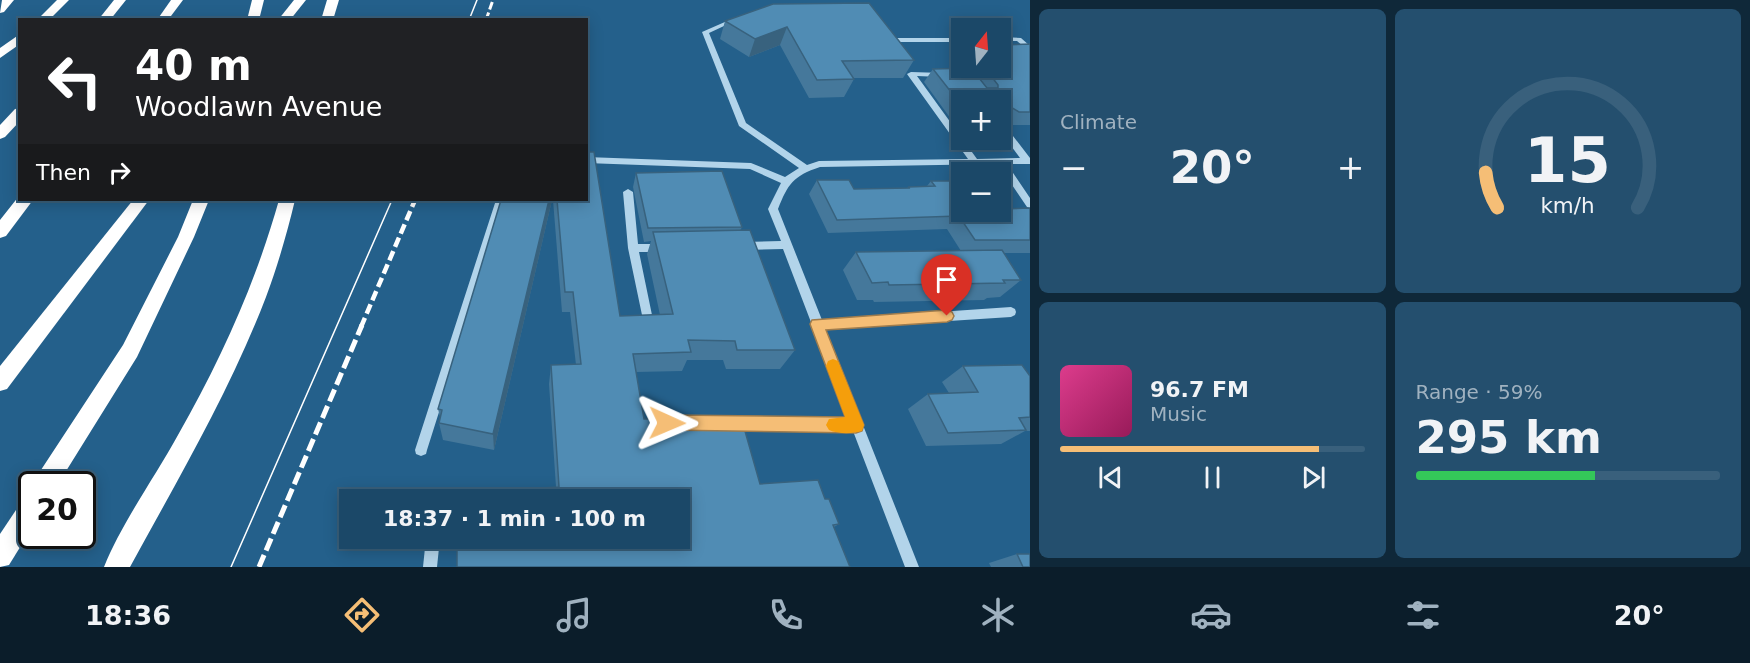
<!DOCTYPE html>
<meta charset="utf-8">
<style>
:root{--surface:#1b4868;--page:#244f6e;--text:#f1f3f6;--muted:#a0b2c0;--line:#39607c;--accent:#f5be76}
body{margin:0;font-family:"DejaVu Sans",sans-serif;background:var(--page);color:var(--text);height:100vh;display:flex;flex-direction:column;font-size:22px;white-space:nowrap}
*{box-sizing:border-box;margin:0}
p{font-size:20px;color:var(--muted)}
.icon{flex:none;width:33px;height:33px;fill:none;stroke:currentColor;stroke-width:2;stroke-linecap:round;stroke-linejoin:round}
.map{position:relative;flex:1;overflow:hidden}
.drawer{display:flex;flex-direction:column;gap:9px;padding:9px;background:#0f2839;width:720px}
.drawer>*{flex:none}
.hud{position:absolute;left:18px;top:18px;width:570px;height:183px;border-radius:0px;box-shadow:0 3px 15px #0003,0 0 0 2px var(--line);background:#202124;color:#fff;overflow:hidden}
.needle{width:39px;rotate:17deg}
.fabs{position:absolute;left:951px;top:18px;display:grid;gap:12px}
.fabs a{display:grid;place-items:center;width:60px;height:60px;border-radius:0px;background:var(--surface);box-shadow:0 3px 15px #0003,0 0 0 2px var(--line);font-size:30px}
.speed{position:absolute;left:18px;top:471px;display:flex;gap:12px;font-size:30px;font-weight:700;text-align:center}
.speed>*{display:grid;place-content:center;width:78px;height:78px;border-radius:50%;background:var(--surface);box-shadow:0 3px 15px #0003,0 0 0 2px var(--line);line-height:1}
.speed .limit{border:3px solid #111;border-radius:9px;background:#fff;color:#111}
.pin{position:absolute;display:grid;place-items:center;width:51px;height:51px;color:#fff;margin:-62px -26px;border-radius:50% 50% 50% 0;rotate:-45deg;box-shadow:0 0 6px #0007}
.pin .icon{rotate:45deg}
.me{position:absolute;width:66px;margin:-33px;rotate:91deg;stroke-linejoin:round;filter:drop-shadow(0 0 4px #0008)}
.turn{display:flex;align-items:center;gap:21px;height:126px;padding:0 18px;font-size:27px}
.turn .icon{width:78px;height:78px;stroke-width:2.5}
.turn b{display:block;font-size:42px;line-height:51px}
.then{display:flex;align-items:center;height:57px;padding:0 18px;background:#0003;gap:12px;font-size:22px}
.big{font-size:45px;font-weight:700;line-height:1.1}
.drawer .tile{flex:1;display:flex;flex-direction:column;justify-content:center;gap:9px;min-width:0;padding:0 21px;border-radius:9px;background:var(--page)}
.drawer .dial{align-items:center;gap:0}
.dial svg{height:156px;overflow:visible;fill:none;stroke:var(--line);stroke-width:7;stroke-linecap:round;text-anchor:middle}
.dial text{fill:var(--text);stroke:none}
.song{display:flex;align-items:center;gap:18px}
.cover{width:72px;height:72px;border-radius:9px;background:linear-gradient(135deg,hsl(330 70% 55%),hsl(330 70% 35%))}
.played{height:6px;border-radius:3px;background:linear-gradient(90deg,var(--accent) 85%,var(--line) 85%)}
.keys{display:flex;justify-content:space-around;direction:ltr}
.heat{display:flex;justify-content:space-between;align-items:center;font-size:33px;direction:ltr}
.charge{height:9px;border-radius:4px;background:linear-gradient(90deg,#34c759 59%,var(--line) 0)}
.drawer .tiles{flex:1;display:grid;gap:9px;grid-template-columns:repeat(2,1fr)}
.trip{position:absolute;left:339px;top:489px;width:351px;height:60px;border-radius:0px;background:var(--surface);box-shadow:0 3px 15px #0003,0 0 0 2px var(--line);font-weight:700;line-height:60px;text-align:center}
.dock{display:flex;height:96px;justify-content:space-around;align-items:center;background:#0b1d2a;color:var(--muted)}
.dock .icon{width:42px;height:42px}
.dock .on{color:var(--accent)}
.dock b{font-size:27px;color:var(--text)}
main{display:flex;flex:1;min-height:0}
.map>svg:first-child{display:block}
</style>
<main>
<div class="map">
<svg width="1030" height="567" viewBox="0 0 1030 567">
<rect width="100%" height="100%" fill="#24608b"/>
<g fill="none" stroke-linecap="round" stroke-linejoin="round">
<g fill="#b2d4ea" fill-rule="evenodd">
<path d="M734,18L739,19L709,33L746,123L807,165L819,161L968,159L907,74L911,72L943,73L944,75L940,77L917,76L977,159L1020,158L1000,131V123H1003L1030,158V164H1007L1030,198V208L1027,207L998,164L820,167C793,176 788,184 778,209L822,320L1011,307L1015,309L1016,312L1015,315L1011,317L825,329L919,567H905L853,431L730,429L726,427L724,423L726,419L730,417L848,419L783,249L744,250L739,246L744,242L781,241L768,209L781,183L750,169L586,163V157L751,163L785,177L799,168L739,126L702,32Z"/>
<path d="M1000,37L1021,38L1030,46V52L1017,41H1000Z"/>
<path d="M886,38H962V42H889L885,40Z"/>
<path d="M628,189L633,192L638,244H663L668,248L663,252H639L652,315L651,318L647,320L643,318L642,315L628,248L623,192Z"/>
<path d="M496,200H506L427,450L426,454L421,456L416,454L415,450Z"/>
<path d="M426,538H440L437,567H423Z"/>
</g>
<g fill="#fff" fill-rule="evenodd">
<path d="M2,0H14L4,12L0,13Z"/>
<path d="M57,0H69L49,20H37Z"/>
<path d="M114,0H126L110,20H98Z"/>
<path d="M171,0H183L168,20H157Z"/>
<path d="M252,0H264L259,20H247Z"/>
<path d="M294,0H306L290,20H278Z"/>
<path d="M327,0H339L333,20H321Z"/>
<path d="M20,34V44L0,58V48Z"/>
<path d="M20,108V121L5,137L0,139V125L15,109Z"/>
<path d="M19,196L20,200H33L6,236L0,238V220Z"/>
<path d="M133,200H149L7,389L0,391V366Z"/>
<path d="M193,200H209L194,237L137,357L58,484H34L37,476L123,345L178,237Z"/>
<path d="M279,200H295C287,233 278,265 266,297C230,391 178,479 130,567H104C121,524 155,477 178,435C221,359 255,285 279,200Z"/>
<path d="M32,495V528L9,565L0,567V534L24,498Z"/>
</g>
<g stroke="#fff" stroke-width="1.5">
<path d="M469,20L477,0"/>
<path d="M231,567L392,200"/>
</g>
<path stroke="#fff" stroke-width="3" stroke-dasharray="8 3" stroke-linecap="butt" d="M486,20L493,0"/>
<path stroke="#fff" stroke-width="4.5" stroke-dasharray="10 4.5" stroke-linecap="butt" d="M361,327L415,200"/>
<path stroke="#fff" stroke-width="5" stroke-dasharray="13 5" stroke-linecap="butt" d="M259,567L362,325"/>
</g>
<g fill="#45789b">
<path d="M773,4L914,60L903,78H853L854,79L844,97L809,98L780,45L749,57L720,39L725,21Z"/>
<path d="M1030,44V125H1008L1001,121L1000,122V100H962V126H956L924,82L933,69L978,77L979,76L972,68H1000Z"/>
<path d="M636,173L742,227L740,231L795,350L780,369H726L723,360H687L682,371L636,372L644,419L760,484L825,499L839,524L834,527L680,538L556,487L549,384L551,365H576L570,312H562L553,200H586L620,316L660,315L647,254L651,241L644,242L633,187Z"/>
<path d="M817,180L854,189H907L908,187L927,186L931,181L962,212L1030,208V253H1004L1021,280L1000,297L987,298L984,300L874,302L873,300H857L843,270L856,252L961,251L947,229L828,233L809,194Z"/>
<path d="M501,200H552L494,450L443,440L439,423L440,417L438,409Z"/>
<path d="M963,366L1030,376V431H1025L1001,444L926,446L908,409L928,394L949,393L942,382Z"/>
<path d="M1017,554L1030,567H991L989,563Z"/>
</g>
<g fill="#38627e">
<path d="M787,27L780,45L749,57L755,39Z"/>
<path d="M549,200H552L494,450L493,434Z"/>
</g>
<g fill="#508cb4" stroke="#38627e" stroke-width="1.5">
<path d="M869,3L914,60L842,61L854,79L817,80L787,27L755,39L725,21L773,4Z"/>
<path d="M1030,44V112H1019L1011,107L1009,112H1000V100H962V106L933,69L971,68L987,88H998V85L985,68H1000V45Z"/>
<path d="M586,152H594L620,316L673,314L653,232L750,230L795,350H737L735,341L688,340L691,352L633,354L644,419L741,417L760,484L818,480L825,499H829L839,524L833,525L850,567H457V538H680V500H505V490L559,487L551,365L581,364L573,292H565L557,200H586Z"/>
<path d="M722,171L742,227L648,228L636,173Z"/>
<path d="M817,180H849L854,189L910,188L908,187L935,186L931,181H962V212H1000V209L1030,208V240H975L959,216L837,220Z"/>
<path d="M501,200H549L493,434L439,423L442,410L438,409Z"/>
<path d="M1002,250L1021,280H1003L1005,283L889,285L888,282L872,283L856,252Z"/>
<path d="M1022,365L1030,376V417L1019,418L1026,430L948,433L928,394L978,392L963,366Z"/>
<path d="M1017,554H1030V567H1023Z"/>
</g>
<path fill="#f5be76" stroke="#9f7c4d" stroke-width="1.5" d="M947,310L952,312L954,316L952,320L947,322L826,330L864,425L862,431L856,433L667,430L661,428L659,423L661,417L667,415L845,417L810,324L812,320Z"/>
<path fill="#f59e0b" d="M833,359L838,361L864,425L862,431C852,434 838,434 829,430L826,425L829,419L845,417L826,366L828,361Z"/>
</svg>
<div class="fabs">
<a><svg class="needle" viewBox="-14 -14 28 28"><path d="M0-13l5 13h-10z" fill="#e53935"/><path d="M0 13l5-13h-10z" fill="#a0b2c0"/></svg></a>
<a>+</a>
<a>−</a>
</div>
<div class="speed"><div class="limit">20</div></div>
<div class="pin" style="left:947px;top:316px;background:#d93025"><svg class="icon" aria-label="arrive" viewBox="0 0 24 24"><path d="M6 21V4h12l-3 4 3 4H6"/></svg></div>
<svg class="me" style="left:667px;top:423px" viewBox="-20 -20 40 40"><path d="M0-17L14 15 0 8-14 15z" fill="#f5be76" stroke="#fff" stroke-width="4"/></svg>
<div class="trip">18:37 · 1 min · 100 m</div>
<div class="hud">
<div class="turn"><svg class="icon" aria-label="left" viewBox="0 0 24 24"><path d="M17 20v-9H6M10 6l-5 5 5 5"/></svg><div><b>40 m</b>Woodlawn Avenue</div></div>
<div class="then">Then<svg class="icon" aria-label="right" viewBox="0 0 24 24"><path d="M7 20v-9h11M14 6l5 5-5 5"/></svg></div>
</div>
</div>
<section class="drawer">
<div class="tiles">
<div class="tile"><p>Climate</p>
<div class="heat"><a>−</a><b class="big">20°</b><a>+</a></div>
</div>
<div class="tile dial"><svg viewBox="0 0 100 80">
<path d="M14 69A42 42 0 1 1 86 69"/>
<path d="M14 69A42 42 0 0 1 8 51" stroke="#f5be76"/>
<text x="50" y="56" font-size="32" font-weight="700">15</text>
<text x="50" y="72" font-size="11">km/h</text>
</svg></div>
<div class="tile">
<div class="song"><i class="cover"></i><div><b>96.7 FM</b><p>Music</p></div></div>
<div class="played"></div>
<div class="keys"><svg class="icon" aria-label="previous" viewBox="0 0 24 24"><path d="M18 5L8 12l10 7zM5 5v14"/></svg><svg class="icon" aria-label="pause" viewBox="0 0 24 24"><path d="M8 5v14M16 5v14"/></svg><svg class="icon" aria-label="next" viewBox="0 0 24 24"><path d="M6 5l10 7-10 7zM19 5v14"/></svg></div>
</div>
<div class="tile"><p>Range · 59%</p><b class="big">295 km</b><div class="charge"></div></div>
</div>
</section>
</main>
<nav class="dock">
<b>18:36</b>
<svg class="icon on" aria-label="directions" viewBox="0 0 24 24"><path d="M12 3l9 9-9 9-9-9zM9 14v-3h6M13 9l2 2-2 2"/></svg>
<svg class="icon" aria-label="music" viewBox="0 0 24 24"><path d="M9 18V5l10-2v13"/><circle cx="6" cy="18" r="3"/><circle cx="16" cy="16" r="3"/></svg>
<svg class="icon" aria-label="phone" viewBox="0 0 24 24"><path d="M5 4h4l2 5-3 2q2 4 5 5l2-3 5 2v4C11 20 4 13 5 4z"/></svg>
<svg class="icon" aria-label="climate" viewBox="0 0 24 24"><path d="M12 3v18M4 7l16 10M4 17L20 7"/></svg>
<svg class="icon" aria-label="car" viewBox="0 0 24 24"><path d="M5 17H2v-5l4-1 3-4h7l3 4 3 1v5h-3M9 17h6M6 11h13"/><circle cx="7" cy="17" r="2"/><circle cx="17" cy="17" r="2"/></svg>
<svg class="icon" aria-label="filters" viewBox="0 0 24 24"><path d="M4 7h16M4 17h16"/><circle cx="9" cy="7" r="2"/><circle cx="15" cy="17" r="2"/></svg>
<b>20°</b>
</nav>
